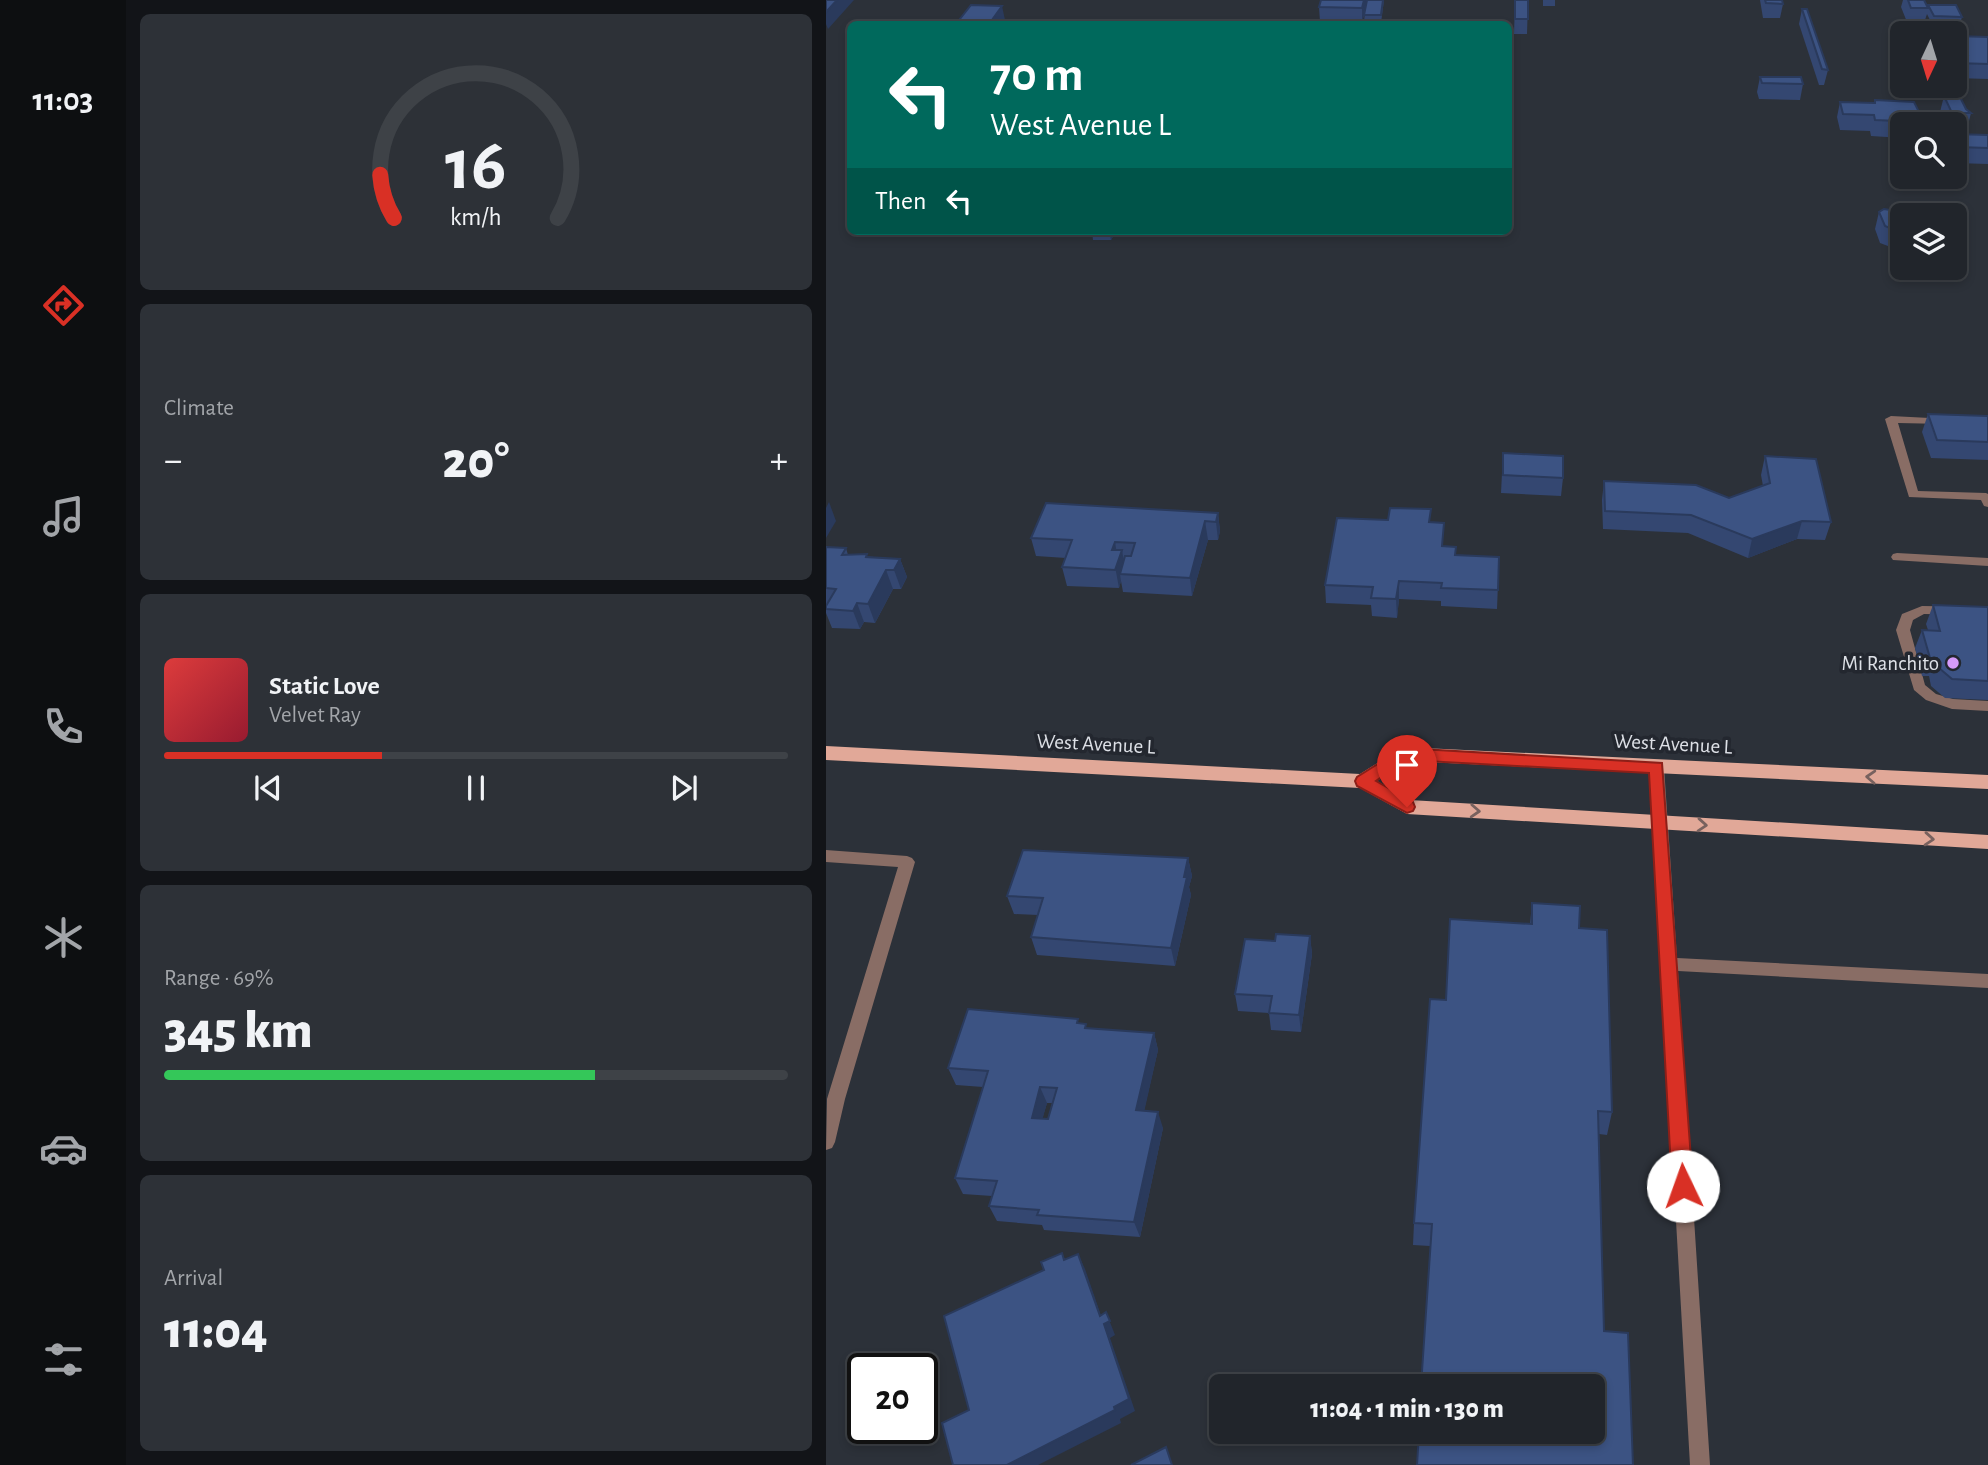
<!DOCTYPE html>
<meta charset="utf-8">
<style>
:root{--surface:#21252b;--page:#2d3137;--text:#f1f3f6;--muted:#a2a5a9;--line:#3e4247;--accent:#d93025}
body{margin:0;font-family:"Alegreya Sans",sans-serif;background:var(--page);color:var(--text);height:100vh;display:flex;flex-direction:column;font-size:26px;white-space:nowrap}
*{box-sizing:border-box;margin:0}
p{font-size:23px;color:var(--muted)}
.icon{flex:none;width:38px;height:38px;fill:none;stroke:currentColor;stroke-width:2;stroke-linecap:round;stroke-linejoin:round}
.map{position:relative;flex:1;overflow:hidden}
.drawer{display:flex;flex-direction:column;gap:14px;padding:14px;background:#121418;width:700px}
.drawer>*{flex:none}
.guide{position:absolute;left:21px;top:21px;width:665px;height:214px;border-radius:10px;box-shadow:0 4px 10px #0003,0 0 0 2px var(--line);background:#00695c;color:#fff;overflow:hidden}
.needle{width:46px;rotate:184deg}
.fabs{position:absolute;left:1064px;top:21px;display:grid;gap:14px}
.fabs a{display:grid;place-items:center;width:77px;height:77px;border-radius:10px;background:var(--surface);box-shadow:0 4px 10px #0003,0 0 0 2px var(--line);font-size:35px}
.speed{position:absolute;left:21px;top:1353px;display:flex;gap:14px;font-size:35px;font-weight:700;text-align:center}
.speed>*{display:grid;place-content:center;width:91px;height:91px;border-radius:50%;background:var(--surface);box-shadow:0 4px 10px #0003,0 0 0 2px var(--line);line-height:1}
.speed .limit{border:4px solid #111;border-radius:10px;background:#fff;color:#111}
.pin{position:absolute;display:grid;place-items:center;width:60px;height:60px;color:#fff;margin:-72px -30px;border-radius:50% 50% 50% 0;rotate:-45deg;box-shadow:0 0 7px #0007}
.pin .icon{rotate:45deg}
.me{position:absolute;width:77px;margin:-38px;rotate:357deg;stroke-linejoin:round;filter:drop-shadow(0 0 5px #0008)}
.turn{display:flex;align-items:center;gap:24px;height:147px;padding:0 28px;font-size:32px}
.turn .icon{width:91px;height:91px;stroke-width:2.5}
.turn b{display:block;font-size:49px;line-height:60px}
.then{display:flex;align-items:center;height:66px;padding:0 28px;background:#0003;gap:14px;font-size:26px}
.big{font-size:52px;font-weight:800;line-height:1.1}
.drawer .widget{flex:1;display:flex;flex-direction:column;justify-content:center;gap:10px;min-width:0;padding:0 24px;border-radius:10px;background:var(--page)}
.drawer .dial{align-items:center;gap:0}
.dial svg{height:182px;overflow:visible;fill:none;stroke:var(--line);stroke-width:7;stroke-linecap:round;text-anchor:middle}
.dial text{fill:var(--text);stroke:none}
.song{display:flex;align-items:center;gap:21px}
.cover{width:84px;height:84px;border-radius:10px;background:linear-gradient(135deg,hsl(0 70% 55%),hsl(350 70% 35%))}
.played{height:7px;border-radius:4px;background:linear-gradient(90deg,var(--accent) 35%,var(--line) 35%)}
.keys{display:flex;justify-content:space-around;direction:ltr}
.heat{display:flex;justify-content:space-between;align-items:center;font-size:38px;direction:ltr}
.charge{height:10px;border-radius:5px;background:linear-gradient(90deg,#34c759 69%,var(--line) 0)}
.trip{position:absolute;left:383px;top:1374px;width:396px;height:70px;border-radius:10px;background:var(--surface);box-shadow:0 4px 10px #0003,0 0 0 2px var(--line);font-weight:800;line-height:70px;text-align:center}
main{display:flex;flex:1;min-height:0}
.tabs{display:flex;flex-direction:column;width:126px;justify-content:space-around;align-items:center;background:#0d0f11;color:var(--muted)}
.tabs .icon{width:49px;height:49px}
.tabs .current{color:var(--accent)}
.tabs b{font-size:32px;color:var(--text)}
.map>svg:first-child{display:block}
</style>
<main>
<nav class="tabs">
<b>11:03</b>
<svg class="icon current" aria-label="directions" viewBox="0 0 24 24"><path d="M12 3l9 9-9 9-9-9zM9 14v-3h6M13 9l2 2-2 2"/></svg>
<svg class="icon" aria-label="music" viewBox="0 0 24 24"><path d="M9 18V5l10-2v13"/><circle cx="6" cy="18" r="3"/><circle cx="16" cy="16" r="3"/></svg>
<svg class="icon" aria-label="phone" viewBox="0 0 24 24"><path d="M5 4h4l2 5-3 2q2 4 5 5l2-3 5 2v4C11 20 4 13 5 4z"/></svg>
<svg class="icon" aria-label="climate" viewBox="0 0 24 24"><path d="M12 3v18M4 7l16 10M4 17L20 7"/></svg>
<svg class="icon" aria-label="car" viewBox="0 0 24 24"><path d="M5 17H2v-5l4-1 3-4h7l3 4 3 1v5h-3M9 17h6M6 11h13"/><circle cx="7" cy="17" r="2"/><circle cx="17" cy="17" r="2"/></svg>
<svg class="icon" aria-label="filters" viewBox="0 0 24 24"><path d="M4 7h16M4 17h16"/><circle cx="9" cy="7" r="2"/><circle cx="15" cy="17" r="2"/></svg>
</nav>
<section class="drawer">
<div class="widget dial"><svg viewBox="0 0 100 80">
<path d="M14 69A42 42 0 1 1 86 69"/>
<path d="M14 69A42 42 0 0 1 8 50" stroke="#d93025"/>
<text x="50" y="56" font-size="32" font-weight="700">16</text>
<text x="50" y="72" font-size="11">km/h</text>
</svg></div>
<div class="widget"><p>Climate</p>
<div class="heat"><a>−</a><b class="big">20°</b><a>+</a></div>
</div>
<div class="widget">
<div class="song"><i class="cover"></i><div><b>Static Love</b><p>Velvet Ray</p></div></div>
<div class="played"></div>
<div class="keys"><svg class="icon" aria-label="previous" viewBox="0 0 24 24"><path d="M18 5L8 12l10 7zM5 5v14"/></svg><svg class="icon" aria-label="pause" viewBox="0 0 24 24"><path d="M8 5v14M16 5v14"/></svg><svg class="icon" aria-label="next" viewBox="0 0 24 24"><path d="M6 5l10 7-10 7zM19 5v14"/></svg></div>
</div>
<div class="widget"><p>Range · 69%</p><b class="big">345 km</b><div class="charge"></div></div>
<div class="widget"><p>Arrival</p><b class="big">11:04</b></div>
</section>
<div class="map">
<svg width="1162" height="1465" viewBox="0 0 1162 1465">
<rect width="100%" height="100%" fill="#2c3139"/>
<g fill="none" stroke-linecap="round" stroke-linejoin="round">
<g fill="#896d65" fill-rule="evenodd">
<path d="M1065,416L1123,419V423L1119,424L1072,423L1092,491L1160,493L1162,494V507L1158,506L1155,500L1083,497L1059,419Z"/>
<path d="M1071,553L1162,558V566L1067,560L1065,557L1067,554Z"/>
<path d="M1096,606L1162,607V615L1098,614L1087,620L1084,630L1099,685L1110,694L1127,699L1162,701V711L1126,709L1100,700L1088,690L1070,630L1076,614Z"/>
<path d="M831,762L836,763L838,767L851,958L1162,974V988L852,971L884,1465H864L824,767L826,763Z"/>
</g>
<path fill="#896d65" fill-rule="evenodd" d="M0,850L81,856L86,858L89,862L19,1099L9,1142L6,1148L0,1150L1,1099L72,867L0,862Z"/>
<path fill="#e1a898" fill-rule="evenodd" d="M0,746L534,774L577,747L1162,775V789L580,761L551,781L584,800L1162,835V849L581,814L534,788L0,760Z"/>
</g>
<g fill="#344771" fill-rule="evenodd">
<path d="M558,0L555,23L538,22L539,11L536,23L494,22L493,7Z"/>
<path d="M689,0H702L701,34H688Z"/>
<rect x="717" y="0" width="12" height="6"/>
<path d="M934,0H956L957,4L954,18H937Z"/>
<path d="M1077,0H1098L1102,7V5L1136,17L1134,24H1106L1101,14L1098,23L1081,22L1075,7Z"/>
<path d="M976,9L1002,70L998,85H993L973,24Z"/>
<path d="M1129,36L1162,37V79L1129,78Z"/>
<path d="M934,77L977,84L974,100L933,99L931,92Z"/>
<path d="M1118,96L1145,113L1141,129H1129V124H1119L1114,112Z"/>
<path d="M1049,100L1095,116L1093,124H1076V138L1045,136L1044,131L1014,130L1011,117L1014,102L1048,103Z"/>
<path d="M1129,134L1162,135V164L1129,163Z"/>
<path d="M1053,212L1076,215V246H1062L1054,243L1049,229Z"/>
<path d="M266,231H290L285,240H267Z"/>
<path d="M1102,414L1162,416V460L1105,458L1096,432Z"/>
<path d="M677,453L737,478L735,496L675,493Z"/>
<path d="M939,456L1005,522L999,540L971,539L922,558L862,533L777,529L776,500L778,481L903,498L937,486L935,475Z"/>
<path d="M392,513L394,531L392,540H382L366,596L297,592L295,581L293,588L241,586L236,567L240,558L210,556L205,538Z"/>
<path d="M604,522L617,546L630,555L673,557L671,609L615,606V601L573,599L571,618L546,616L545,605L500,603L499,585Z"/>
<path d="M0,547L20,548L22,555L74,559L81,577L75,589H67L49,623L38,622L34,629L6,628L0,613Z"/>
<path d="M1107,605L1162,607V700L1119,698L1105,686L1103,676H1096L1089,648L1096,630H1102L1100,624Z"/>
<path d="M362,858L366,876L363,887L365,895L349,966L211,955L205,937L212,915L188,914L181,896Z"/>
<path d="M706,903L753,928L786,1112L781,1135L773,1134L778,1331L604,1246L587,1245L588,1223L620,1000L704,924Z"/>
<path d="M484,936L486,954L475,1032L445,1030L443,1013L412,1011L409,994L449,941Z"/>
<path d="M253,1023L261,1028L328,1033L332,1050L318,1110L337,1128L314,1237L218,1230L216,1225L171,1221L163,1206L166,1196L137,1194L129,1178L157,1087L130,1085L122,1068ZM221,1103H226L222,1119H216Z"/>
</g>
<g fill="#2a3a5c">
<path d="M11,0H28L2,29L0,24V12Z"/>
<path d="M538,0H542L536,23V8Z"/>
<path d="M176,6L179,20L176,24H163Z"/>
<path d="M283,231H290L285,240Z"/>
<path d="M3,502L10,521L0,538V508Z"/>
<path d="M392,513L394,531L392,540L390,522Z"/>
<path d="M379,521L382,540L366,596L364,578Z"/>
<path d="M976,521L971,539L922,558L926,539Z"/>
<path d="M289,542L292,560L296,550L299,568L294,574L295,581L293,588L286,550Z"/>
<path d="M74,559L81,577L75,589L68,570Z"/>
<path d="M60,570L67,589L49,623L42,604Z"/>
<path d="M573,581V599L571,618L570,599Z"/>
<path d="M31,603L38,622L34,629L27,611Z"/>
<path d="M362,858L366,876L363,887L365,895L349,966L345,948Z"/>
<path d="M484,936L486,954L475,1032L473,1015Z"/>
<path d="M328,1033L332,1050L315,1126L310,1110Z"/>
<path d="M214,1087L221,1103L212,1135L206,1118Z"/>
<path d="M332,1112L337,1128L314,1237L308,1222Z"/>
<path d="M252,1254L259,1269L280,1330L274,1316Z"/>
<path d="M280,1312L289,1335L284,1338L309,1411L294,1419L295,1423L212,1465H181L288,1407L278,1324Z"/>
</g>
<g fill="#3c5383" stroke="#2a3a5c" stroke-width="2" fill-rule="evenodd">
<path d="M0,0H11L0,12Z"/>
<path d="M495,0H538L536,8L493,7Z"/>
<path d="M541,0H557L555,15H538Z"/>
<rect x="689" y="0" width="13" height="19"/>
<path d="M939,0H956L957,4L940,3Z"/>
<path d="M1082,0H1098L1102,8H1085Z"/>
<path d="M145,5L176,6L163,24H130Z"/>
<path d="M1102,5H1130L1136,17L1108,16Z"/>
<path d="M976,9H981L1002,70L996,69Z"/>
<path d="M1129,36L1162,37V64L1129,63V55H1141L1139,53L1133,49H1129V43L1134,44Z"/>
<path d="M934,77H975L977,84L936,83Z"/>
<path d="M1118,96L1134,97L1140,109L1145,113H1126Z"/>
<path d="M1049,100L1088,102L1095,116H1093L1094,122L1049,120L1048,115L1017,114L1014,102L1049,103Z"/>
<path d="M1129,134L1162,135V148L1131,147L1129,141Z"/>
<path d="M1058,209L1083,213V215H1076V229H1066L1059,226L1053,212Z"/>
<path d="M1102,414L1162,416V442L1111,440Z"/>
<path d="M677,453L737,456V478L677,475Z"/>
<path d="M939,456L990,459L1005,522L976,521L926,539L865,515L779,511L778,481L870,485L903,498L944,483Z"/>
<path d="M220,503L392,513L390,522L379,521L364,578L294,574L299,556H305L309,543L289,542L286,550H296L289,570L236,567L246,540L205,538Z"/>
<path d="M564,508L605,509L603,522L618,523L616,546L630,547L629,555L673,557L672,590L615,588L616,583L573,581L570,599L545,598L547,587L499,585L511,518L562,520Z"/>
<path d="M0,547L20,548L16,555L41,554L40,557L74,559L68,570H60L42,604L31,603L27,611L0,609V606L10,589L0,588Z"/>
<path d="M1107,605L1162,607V681L1126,679L1113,668L1111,658H1104L1096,630L1114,631Z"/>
<path d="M197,850L362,858L358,877H361L345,948L205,937L217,898L181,896Z"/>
<path d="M706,903L754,906L753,928L781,930L786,1112L772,1111L778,1331L802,1333L807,1465H591L593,1432H766V1386H595L606,1224L588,1223L604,999L620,1000L624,919L706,924Z"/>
<path d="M450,934L484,936L473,1015L443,1013L446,996L409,994L419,939L449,941Z"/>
<path d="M142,1009L252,1019L251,1023L260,1024L259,1028L328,1033L310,1110L332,1112L308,1222L211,1215L213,1210L163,1206L171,1181L129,1178L162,1071L122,1068ZM214,1087L231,1088L222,1119L206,1118Z"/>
<path d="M236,1253L238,1260L252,1254L274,1316L280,1312L284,1321L278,1324L303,1399L288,1407L289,1410L181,1465H127L116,1423L143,1410L118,1316L218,1270L215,1262Z"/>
<path d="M340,1447L346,1465H305Z"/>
</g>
<defs><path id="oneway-chevron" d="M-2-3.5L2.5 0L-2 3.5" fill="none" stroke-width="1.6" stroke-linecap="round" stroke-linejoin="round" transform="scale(1.75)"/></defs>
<g stroke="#78615e">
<use href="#oneway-chevron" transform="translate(1045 777) rotate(-177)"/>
<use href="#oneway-chevron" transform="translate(649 811) rotate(3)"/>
<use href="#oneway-chevron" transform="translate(876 825) rotate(4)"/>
<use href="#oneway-chevron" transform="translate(1103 839) rotate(4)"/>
</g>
<path fill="#d93025" stroke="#8d1f18" stroke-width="2" d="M577,748L836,763L867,1186L864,1194L857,1196L849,1194L846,1186L823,773L580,760L550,781L587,802L589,807L587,811L581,813L531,786L529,781L531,777Z"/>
<circle fill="#d69bfa" stroke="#23272f" stroke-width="2.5" cx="1127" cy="663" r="7"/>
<g text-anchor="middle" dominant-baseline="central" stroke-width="7" stroke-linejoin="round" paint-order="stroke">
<g font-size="21" fill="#dde0e6" stroke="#23272f" text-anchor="end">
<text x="1113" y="663">Mi Ranchito</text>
</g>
<g font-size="21" fill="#dde0e6" stroke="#23272f">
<text transform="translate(270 744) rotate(3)">West Avenue L</text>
<text transform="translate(847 744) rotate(3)">West Avenue L</text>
</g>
</g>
</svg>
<div class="fabs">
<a><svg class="needle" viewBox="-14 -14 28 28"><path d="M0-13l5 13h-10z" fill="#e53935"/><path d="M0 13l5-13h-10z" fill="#a2a5a9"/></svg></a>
<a><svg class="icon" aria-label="search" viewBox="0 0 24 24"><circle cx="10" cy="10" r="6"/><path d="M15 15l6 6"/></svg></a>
<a><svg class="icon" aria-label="layers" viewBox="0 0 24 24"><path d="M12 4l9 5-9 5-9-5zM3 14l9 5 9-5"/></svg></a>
</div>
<div class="speed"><div class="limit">20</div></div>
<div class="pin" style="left:581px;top:807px;background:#d93025"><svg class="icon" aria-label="arrive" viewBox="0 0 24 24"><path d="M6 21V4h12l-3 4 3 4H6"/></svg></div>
<svg class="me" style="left:857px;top:1186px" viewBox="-20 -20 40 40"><circle r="19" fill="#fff"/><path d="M0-13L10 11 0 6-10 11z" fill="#d93025"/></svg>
<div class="trip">11:04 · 1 min · 130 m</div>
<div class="guide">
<div class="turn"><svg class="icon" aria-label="left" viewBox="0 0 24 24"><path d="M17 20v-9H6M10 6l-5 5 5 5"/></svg><div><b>70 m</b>West Avenue L</div></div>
<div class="then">Then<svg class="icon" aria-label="left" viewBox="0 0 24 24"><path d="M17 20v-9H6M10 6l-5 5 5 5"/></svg></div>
</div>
</div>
</main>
